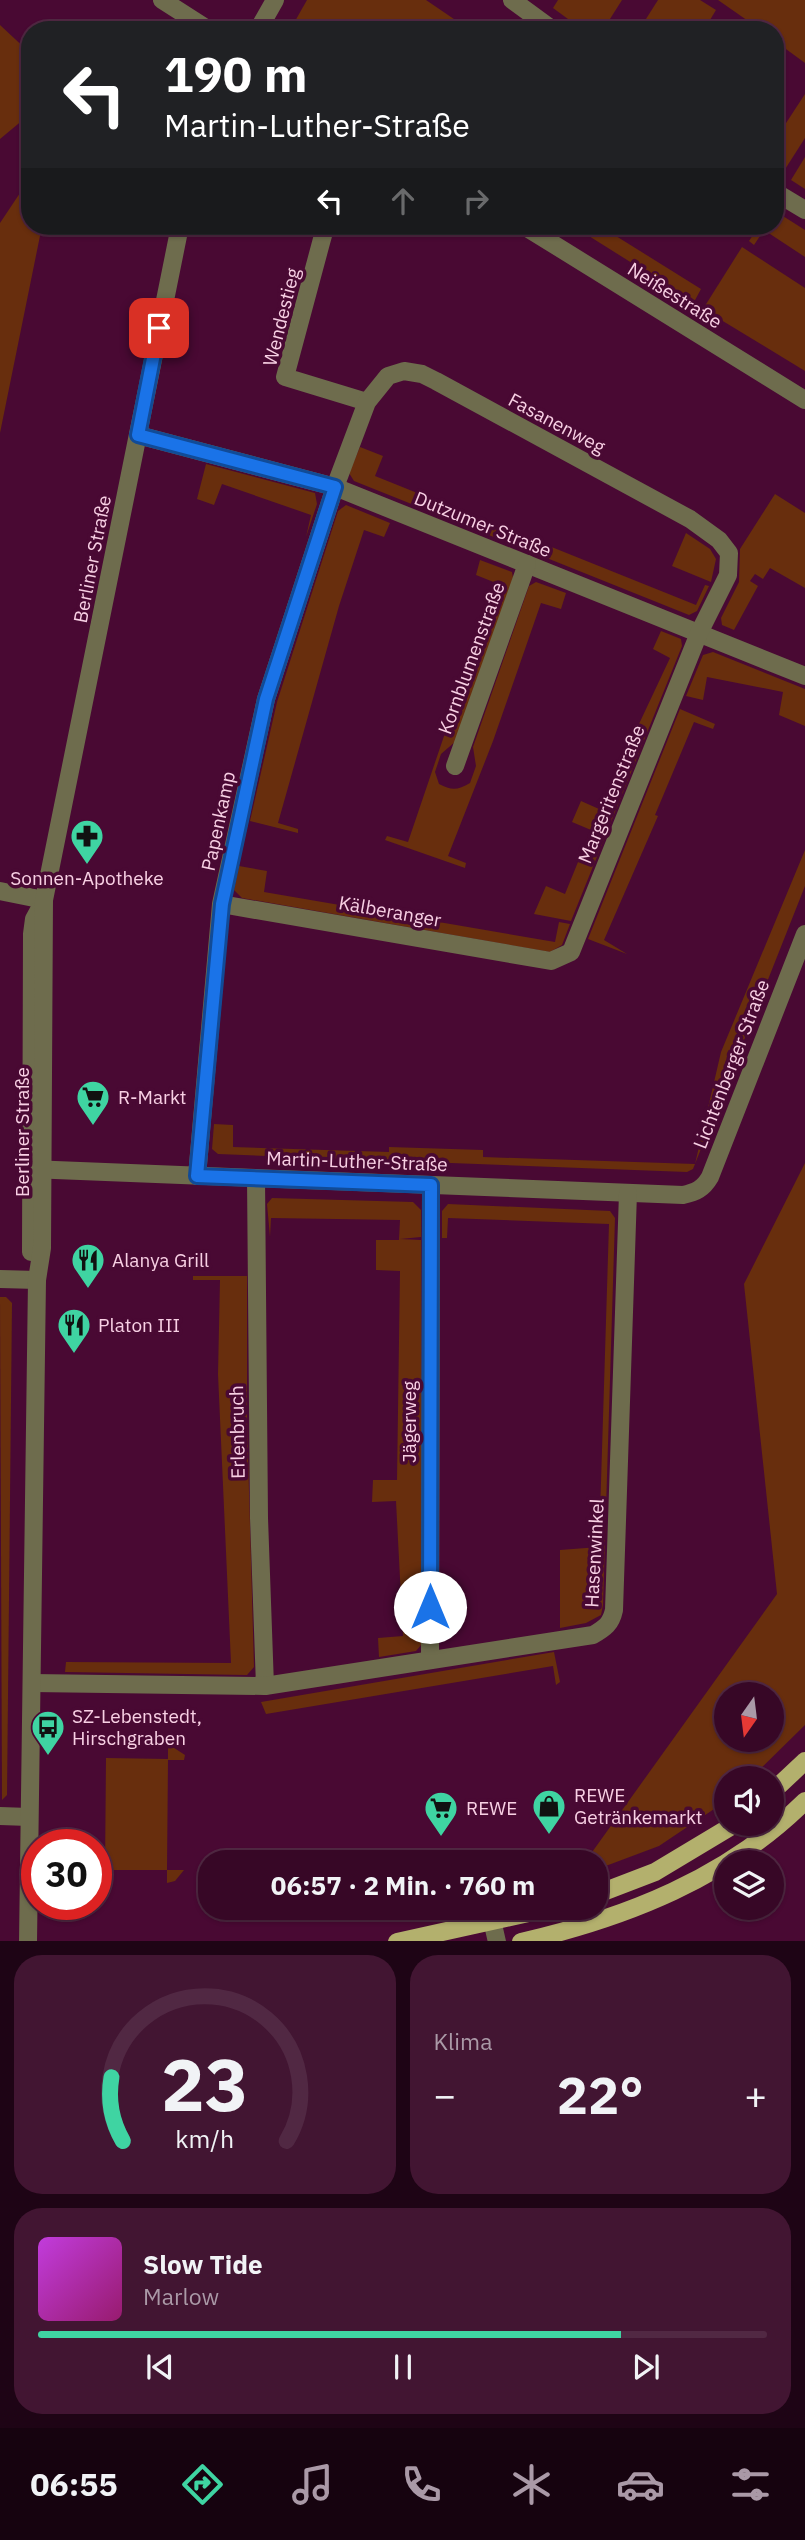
<!DOCTYPE html>
<html lang="de">
<meta charset="utf-8">
<style>
:root{--surface:#370726;--page:#421532;--text:#f1f3f6;--muted:#aa99a7;--line:#512843;--accent:#3fd4a2}
body{margin:0;font-family:"IBM Plex Sans",sans-serif;background:var(--page);color:var(--text);height:100vh;display:flex;flex-direction:column;font-size:26px;white-space:nowrap}
*{box-sizing:border-box;margin:0}
p{font-size:23px;color:var(--muted)}
.icon{flex:none;width:38px;height:38px;fill:none;stroke:currentColor;stroke-width:2;stroke-linecap:round;stroke-linejoin:round}
.map{position:relative;height:1941px;overflow:hidden}
.panel{display:flex;flex-direction:column;gap:14px;padding:14px;background:#1e0415;flex:1}
.panel>*{flex:none}
.top-card{position:absolute;left:21px;top:21px;width:763px;height:214px;border-radius:28px;box-shadow:0 2px 5px #0004,0 0 0 2px var(--line);background:#202124;color:#fff;overflow:hidden}
.needle{width:46px;rotate:194deg}
.tools{position:absolute;left:714px;top:1682px;display:grid;gap:14px}
.tools a{display:grid;place-items:center;width:70px;height:70px;border-radius:50%;background:var(--surface);box-shadow:0 2px 5px #0004,0 0 0 2px var(--line);font-size:35px}
.speed{position:absolute;left:21px;top:1829px;display:flex;gap:14px;font-size:35px;font-weight:700;text-align:center}
.speed>*{display:grid;place-content:center;width:91px;height:91px;border-radius:50%;background:var(--surface);box-shadow:0 2px 5px #0004,0 0 0 2px var(--line);line-height:1}
.speed .limit{border:10px solid #d22;background:#fff;color:#111}
.pin{position:absolute;display:grid;place-items:center;width:60px;height:60px;color:#fff;margin:-30px;border-radius:14px;box-shadow:0 4px 10px #0006}
.me{position:absolute;width:77px;margin:-38px;rotate:0deg;stroke-linejoin:round;filter:drop-shadow(0 0 5px #0008)}
.turn{display:flex;align-items:center;gap:24px;height:147px;padding:0 28px;font-size:32px}
.turn .icon{width:91px;height:91px;stroke-width:2.5}
.turn b{display:block;font-size:49px;line-height:60px}
.lanes{display:flex;align-items:center;height:66px;padding:0 28px;background:#0003;justify-content:center;gap:35px;direction:ltr}
.lanes .off{opacity:.35}
.big{font-size:52px;font-weight:700;line-height:1.1}
.panel .tile{flex:1;display:flex;flex-direction:column;justify-content:center;gap:10px;min-width:0;padding:0 24px;border-radius:28px;background:var(--page)}
.panel .dial{align-items:center;gap:0}
.dial svg{height:182px;overflow:visible;fill:none;stroke:var(--line);stroke-width:7;stroke-linecap:round;text-anchor:middle}
.dial text{fill:var(--text);stroke:none}
.song{display:flex;align-items:center;gap:21px}
.cover{width:84px;height:84px;border-radius:10px;background:linear-gradient(135deg,hsl(290 70% 55%),hsl(320 70% 35%))}
.played{height:7px;border-radius:4px;background:linear-gradient(90deg,var(--accent) 80%,var(--line) 80%)}
.keys{display:flex;justify-content:space-around;direction:ltr}
.heat{display:flex;justify-content:space-between;align-items:center;font-size:38px;direction:ltr}
.panel .tiles{flex:1;display:grid;gap:14px;grid-template-columns:1fr 1fr}
.tile:last-child{grid-column:span 2}
.trip{position:absolute;left:198px;top:1850px;width:410px;height:70px;border-radius:28px;background:var(--surface);box-shadow:0 2px 5px #0004,0 0 0 2px var(--line);font-weight:700;line-height:70px;text-align:center}
.menu{display:flex;height:112px;justify-content:space-around;align-items:center;background:#16030f;color:var(--muted)}
.menu .icon{width:49px;height:49px}
.menu .current{color:var(--accent)}
.menu b{font-size:32px;color:var(--text)}
.map>svg:first-child{display:block}
</style>
<div class="map">
<svg width="805" height="1942" viewBox="0 0 805 1942">
<rect width="100%" height="100%" fill="#490933"/>
<g fill="#682e0d" fill-rule="evenodd">
<path d="M307,0H426L470,30H290Z"/>
<path d="M558,0H622L603,30H583L553,8Z"/>
<path d="M658,0H700L716,10L704,30H639Z"/>
<path d="M718,0H805V63L775,41V30H761Z"/>
<path d="M0,25L30,53V114L0,139Z"/>
<path d="M805,94V138L782,174L775,169V140Z"/>
<path d="M805,157V189L791,180Z"/>
<path d="M30,178V226H42L0,433V223Z"/>
<path d="M775,211L805,230V257L764,230L754,245L749,241L759,226H775Z"/>
<path d="M573,226H622L616,236L701,289L694,302Z"/>
<path d="M742,247L805,288V371L703,309Z"/>
<path d="M360,447L383,456L375,476L696,605L705,585L709,586L697,611L689,615L354,481L349,473Z"/>
<path d="M206,464L315,493L317,504L306,537L311,515L222,484L214,505L197,499Z"/>
<path d="M775,494L805,513V588L770,568L763,579L755,574L750,581L758,586L734,630L722,625L721,618L739,582L740,549Z"/>
<path d="M346,505L390,523L384,537L364,530L339,606L278,823L298,829V833L250,821L277,702L338,511Z"/>
<path d="M686,533L710,549L716,559L711,582L672,566Z"/>
<path d="M480,560L512,572L513,578L456,741L441,754L435,772L439,784C452,791 458,790 470,783L476,766L473,747L529,586L536,582L566,593L561,609L541,603L493,741L448,856L466,863L465,868L385,840L387,836L408,842L496,583L476,575Z"/>
<path d="M661,631L681,639L682,646L571,921L534,914L546,886L565,894L591,830L572,822L581,801L599,809L670,658L653,649Z"/>
<path d="M713,652L805,689V726L779,715L783,692L707,677L703,700L686,696L703,655Z"/>
<path d="M680,709L715,724L713,729L694,722L655,815L658,816L604,940L627,954L588,939Z"/>
<path d="M805,850V886L693,1169L687,1172L218,1154L212,1149L214,1124L233,1125V1147L389,1152V1147L483,1150V1157L695,1164L721,1052Z"/>
<path d="M239,866L267,871L264,892L555,942L559,922L570,924L562,945L550,952L242,898L234,890Z"/>
<path d="M805,1163V1725L751,1778H726V1801L659,1846L595,1870V1862H585L777,1594L744,1284ZM726,1694H772V1740H726Z"/>
<path d="M272,1198L413,1202L421,1210V1237L400,1239L421,1240V1645L416,1651L379,1657L378,1638L403,1636L396,1501L372,1502L373,1480H397L400,1271L376,1270V1240H399L400,1220L271,1218L270,1237L267,1204Z"/>
<path d="M448,1204L610,1211L615,1218L603,1605L601,1615L586,1623L560,1628V1550L599,1547L609,1224L448,1218L447,1238H442V1211Z"/>
<path d="M193,1276H247V1421L254,1667L247,1675L65,1672L66,1662L231,1663L218,1374L220,1280H193Z"/>
<path d="M0,1297H6L12,1303L7,1795L2,1800Z"/>
<path d="M554,1652L560,1682L556,1685L553,1666L266,1714L261,1702Z"/>
<path d="M168,1744L185,1755L184,1760H168L167,1870H184L175,1881L167,1883V1870H105L106,1758L168,1759Z"/>
</g>
<g fill="none" stroke-linecap="round" stroke-linejoin="round">
<g stroke="#6e6c4d" stroke-width="18">
<path d="M162,0L209,30"/>
<path d="M512,0L553,30"/>
<path d="M258,30L275,0"/>
<path d="M775,192L805,210"/>
<path d="M320,226L324,232L322,239L285,377L367,402"/>
<path d="M524,226L805,400"/>
<path d="M138,435L335,487L805,676"/>
<path d="M455,766L527,564"/>
<path d="M0,891L44,900"/>
<path d="M30,1169L683,1195C696,1192 703,1189 710,1177L805,934"/>
<path d="M197,1176L221,904L266,699L335,487L367,402L388,376L404,371L422,374L436,381L690,519L719,540L729,553L728,575L699,633L571,952L551,961L221,904"/>
<path d="M256,1178L259,1518L265,1686"/>
<path d="M31,1252L32,934L34,919L40,908"/>
<path d="M0,1279L37,1280"/>
<path d="M430,1660L431,1185"/>
<path d="M32,1683L265,1686L593,1635C605,1628 611,1624 614,1610L628,1193"/>
<path d="M0,1816L29,1817"/>
<path d="M492,1920L497,1942"/>
<path d="M28,1942L37,1280L42,1248L44,900L180,226"/>
</g>
<g stroke="#b3b06d" stroke-width="18">
<path d="M772,1792L805,1761"/>
<path d="M595,1895L655,1872L735,1824"/>
<path d="M397,1942L551,1908"/>
<path d="M521,1942C625,1918 728,1878 805,1801"/>
</g>
</g>
<g fill="none" stroke-linecap="round" stroke-linejoin="round">
<defs>
<path id="route" d="M159,328L138,435L335,487L266,699L222,904L197,1176L431,1185L430,1607"/>
</defs>
<use href="#route" stroke="#114b97" stroke-width="18"/>
<use href="#route" stroke="#1a73e8" stroke-width="12"/>
</g>
<defs>
<symbol id="pharmacy-pin" viewBox="-11 -11 22 30"><path d="M0 17L-7.5 6A9.5 9.5 0 1 1 7.5 6Z" fill="#3fd4a2" stroke="#490933"/><path d="M-2-6h4v4h4v4h-4v4h-4v-4h-4v-4h4Z" fill="#111"/></symbol>
<symbol id="supermarket-pin" viewBox="-11 -11 22 30"><path d="M0 17L-7.5 6A9.5 9.5 0 1 1 7.5 6Z" fill="#3fd4a2" stroke="#490933"/><path d="M-6-5.5h2.5l.6 2H6L4.5 2H-2.5L-4.4-4H-6ZM-1.5 3.2a1.3 1.3 0 1 0 .1 0ZM3 3.2a1.3 1.3 0 1 0 .1 0Z" fill="#111"/></symbol>
<symbol id="restaurant-pin" viewBox="-11 -11 22 30"><path d="M0 17L-7.5 6A9.5 9.5 0 1 1 7.5 6Z" fill="#3fd4a2" stroke="#490933"/><path d="M-5-6h1v4h1v-4h1v4h1v-4h1v5L-1.5 .5V6h-2V.5L-5-1ZM5-6V6H3V1.5H1.5Q1.5-4 5-6Z" fill="#111"/></symbol>
<symbol id="bus-pin" viewBox="-11 -11 22 30"><path d="M0 17L-7.5 6A9.5 9.5 0 1 1 7.5 6Z" fill="#3fd4a2" stroke="#490933"/><path d="M-5-6H5V4H4V6H2V4H-2V6H-4V4H-5ZM-3.5-4V0h7V-4ZM-3.5 1.2v1.5H-2V1.2ZM2 1.2v1.5H3.5V1.2Z" fill="#111"/></symbol>
<symbol id="shop-pin" viewBox="-11 -11 22 30"><path d="M0 17L-7.5 6A9.5 9.5 0 1 1 7.5 6Z" fill="#3fd4a2" stroke="#490933"/><path d="M-5-2.5h2.3a2.7 3.5 0 0 1 5.4 0H5L5.5 6h-11ZM-1.5-2.5h3a1.5 2.3 0 0 0-3 0Z" fill="#111"/></symbol>
</defs>
<g fill-rule="evenodd">
<use href="#pharmacy-pin" x="68" y="817" width="38" height="52"/>
<use href="#supermarket-pin" x="74" y="1078" width="38" height="52"/>
<use href="#restaurant-pin" x="69" y="1241" width="38" height="52"/>
<use href="#restaurant-pin" x="55" y="1306" width="38" height="52"/>
<use href="#bus-pin" x="29" y="1708" width="38" height="52"/>
<use href="#shop-pin" x="530" y="1787" width="38" height="52"/>
<use href="#supermarket-pin" x="422" y="1789" width="38" height="52"/>
</g>
<g text-anchor="middle" dominant-baseline="central" stroke-width="7" stroke-linejoin="round" paint-order="stroke">
<g font-size="19" fill="#f8d0e4" stroke="#490933">
<text transform="translate(675 295) rotate(32)">Neißestraße</text>
<text transform="translate(281 317) rotate(-76)">Wendestieg</text>
<text transform="translate(557 423) rotate(28)">Fasanenweg</text>
<text transform="translate(483 524) rotate(22)">Dutzumer Straße</text>
<text transform="translate(92 559) rotate(-79)">Berliner Straße</text>
<text transform="translate(471 658) rotate(-70)">Kornblumenstraße</text>
<text transform="translate(611 794) rotate(-68)">Margeritenstraße</text>
<text transform="translate(218 821) rotate(-78)">Papenkamp</text>
<text transform="translate(390 911) rotate(10)">Kälberanger</text>
<text transform="translate(731 1064) rotate(-69)">Lichtenberger Straße</text>
<text transform="translate(22 1132) rotate(-90)">Berliner Straße</text>
<text transform="translate(357 1161) rotate(2)">Martin-Luther-Straße</text>
<text transform="translate(409 1422) rotate(-90)">Jägerweg</text>
<text transform="translate(237 1432) rotate(-91)">Erlenbruch</text>
<text transform="translate(594 1553) rotate(-87)">Hasenwinkel</text>
</g>
<g font-size="19" fill="#f8d0e4" stroke="#490933" text-anchor="start">
<text x="87" y="878" text-anchor="middle">Sonnen-Apotheke</text>
<text x="118" y="1097">R-Markt</text>
<text x="112" y="1260">Alanya Grill</text>
<text x="98" y="1325">Platon III</text>
<text x="72" y="1716">SZ-Lebenstedt,<tspan x="72" dy="22">Hirschgraben</tspan></text>
<text x="574" y="1795">REWE<tspan x="574" dy="22">Getränkemarkt</tspan></text>
<text x="466" y="1808">REWE</text>
</g>
</g>
</svg>
<div class="tools">
<a><svg class="needle" viewBox="-14 -14 28 28"><path d="M0-13l5 13h-10z" fill="#e53935"/><path d="M0 13l5-13h-10z" fill="#aa99a7"/></svg></a>
<a><svg class="icon" aria-label="sound" viewBox="0 0 24 24"><path d="M4 9h4l5-4v14l-5-4H4zM17 9q2 3 0 6"/></svg></a>
<a><svg class="icon" aria-label="layers" viewBox="0 0 24 24"><path d="M12 4l9 5-9 5-9-5zM3 14l9 5 9-5"/></svg></a>
</div>
<div class="speed"><div class="limit">30</div></div>
<div class="pin" style="left:159px;top:328px;background:#d93025"><svg class="icon" aria-label="arrive" viewBox="0 0 24 24"><path d="M6 21V4h12l-3 4 3 4H6"/></svg></div>
<svg class="me" style="left:430px;top:1607px" viewBox="-20 -20 40 40"><circle r="19" fill="#fff"/><path d="M0-13L10 11 0 6-10 11z" fill="#1a73e8"/></svg>
<div class="trip">06:57 · 2 Min. · 760 m</div>
<div class="top-card">
<div class="turn"><svg class="icon" aria-label="left" viewBox="0 0 24 24"><path d="M17 20v-9H6M10 6l-5 5 5 5"/></svg><div><b>190 m</b>Martin-Luther-Straße</div></div>
<div class="lanes"><svg class="icon" aria-label="left" viewBox="0 0 24 24"><path d="M17 20v-9H6M10 6l-5 5 5 5"/></svg><svg class="icon off" aria-label="ahead" viewBox="0 0 24 24"><path d="M12 20V5M6 11l6-6 6 6"/></svg><svg class="icon off" aria-label="right" viewBox="0 0 24 24"><path d="M7 20v-9h11M14 6l5 5-5 5"/></svg></div>
</div>
</div>
<section class="panel">
<div class="tiles">
<div class="tile dial"><svg viewBox="0 0 100 80">
<path d="M14 69A42 42 0 1 1 86 69"/>
<path d="M14 69A42 42 0 0 1 9 41" stroke="#3fd4a2"/>
<text x="50" y="56" font-size="32" font-weight="700">23</text>
<text x="50" y="72" font-size="11">km/h</text>
</svg></div>
<div class="tile"><p>Klima</p>
<div class="heat"><a>−</a><b class="big">22°</b><a>+</a></div>
</div>
<div class="tile">
<div class="song"><i class="cover"></i><div><b>Slow Tide</b><p>Marlow</p></div></div>
<div class="played"></div>
<div class="keys"><svg class="icon" aria-label="previous" viewBox="0 0 24 24"><path d="M18 5L8 12l10 7zM5 5v14"/></svg><svg class="icon" aria-label="pause" viewBox="0 0 24 24"><path d="M8 5v14M16 5v14"/></svg><svg class="icon" aria-label="next" viewBox="0 0 24 24"><path d="M6 5l10 7-10 7zM19 5v14"/></svg></div>
</div>
</div>
</section>
<nav class="menu">
<b>06:55</b>
<svg class="icon current" aria-label="directions" viewBox="0 0 24 24"><path d="M12 3l9 9-9 9-9-9zM9 14v-3h6M13 9l2 2-2 2"/></svg>
<svg class="icon" aria-label="music" viewBox="0 0 24 24"><path d="M9 18V5l10-2v13"/><circle cx="6" cy="18" r="3"/><circle cx="16" cy="16" r="3"/></svg>
<svg class="icon" aria-label="phone" viewBox="0 0 24 24"><path d="M5 4h4l2 5-3 2q2 4 5 5l2-3 5 2v4C11 20 4 13 5 4z"/></svg>
<svg class="icon" aria-label="climate" viewBox="0 0 24 24"><path d="M12 3v18M4 7l16 10M4 17L20 7"/></svg>
<svg class="icon" aria-label="car" viewBox="0 0 24 24"><path d="M5 17H2v-5l4-1 3-4h7l3 4 3 1v5h-3M9 17h6M6 11h13"/><circle cx="7" cy="17" r="2"/><circle cx="17" cy="17" r="2"/></svg>
<svg class="icon" aria-label="filters" viewBox="0 0 24 24"><path d="M4 7h16M4 17h16"/><circle cx="9" cy="7" r="2"/><circle cx="15" cy="17" r="2"/></svg>
</nav>
